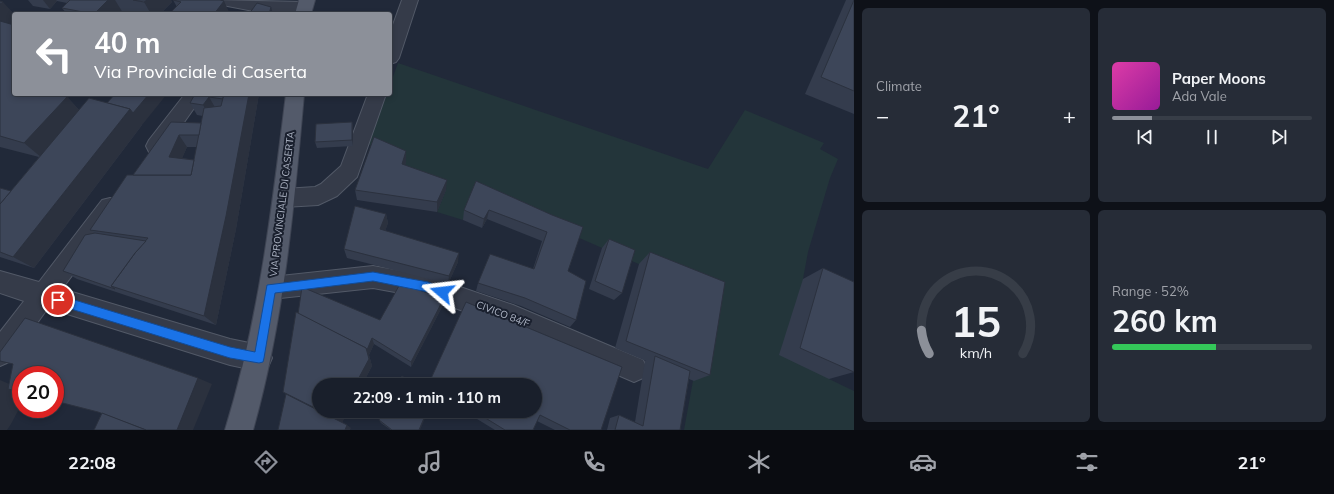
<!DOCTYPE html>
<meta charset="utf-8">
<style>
:root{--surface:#191f2b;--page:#262c37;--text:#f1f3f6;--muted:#9fa2a9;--line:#373d47;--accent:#8c9099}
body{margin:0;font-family:Mulish,sans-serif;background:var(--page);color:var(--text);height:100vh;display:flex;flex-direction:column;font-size:15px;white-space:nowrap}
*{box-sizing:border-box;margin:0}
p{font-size:13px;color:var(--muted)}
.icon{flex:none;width:22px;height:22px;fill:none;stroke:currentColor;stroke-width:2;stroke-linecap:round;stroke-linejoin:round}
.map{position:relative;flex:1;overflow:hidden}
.sheet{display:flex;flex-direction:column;gap:8px;padding:8px;background:#0e1118;width:480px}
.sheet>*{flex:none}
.banner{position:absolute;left:12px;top:12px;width:380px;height:84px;border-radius:4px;box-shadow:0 2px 6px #0003,0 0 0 1px var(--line);background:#8c9099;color:#fff;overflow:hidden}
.speed{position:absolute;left:12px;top:366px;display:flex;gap:8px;font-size:20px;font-weight:700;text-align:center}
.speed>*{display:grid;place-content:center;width:52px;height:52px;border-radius:50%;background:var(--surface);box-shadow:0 2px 6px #0003,0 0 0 1px var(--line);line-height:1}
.speed .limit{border:6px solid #d22;background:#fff;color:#111}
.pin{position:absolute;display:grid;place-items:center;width:34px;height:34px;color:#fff;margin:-17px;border:2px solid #fff;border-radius:50%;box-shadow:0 1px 4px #0007}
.me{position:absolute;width:44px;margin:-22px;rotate:287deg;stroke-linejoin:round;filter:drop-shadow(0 0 3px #0008)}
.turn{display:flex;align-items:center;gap:14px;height:84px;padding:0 16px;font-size:18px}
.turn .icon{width:52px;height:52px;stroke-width:2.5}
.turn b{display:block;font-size:28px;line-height:34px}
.big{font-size:30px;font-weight:700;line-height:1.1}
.sheet .card{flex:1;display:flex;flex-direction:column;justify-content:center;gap:6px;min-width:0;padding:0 14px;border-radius:6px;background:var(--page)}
.sheet .dial{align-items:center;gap:0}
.dial svg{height:104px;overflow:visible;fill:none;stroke:var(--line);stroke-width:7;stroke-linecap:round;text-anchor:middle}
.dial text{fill:var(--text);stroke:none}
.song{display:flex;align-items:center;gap:12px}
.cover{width:48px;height:48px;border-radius:6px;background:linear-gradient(135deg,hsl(320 70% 55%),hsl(300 70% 35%))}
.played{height:4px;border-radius:2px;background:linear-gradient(90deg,var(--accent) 20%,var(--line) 20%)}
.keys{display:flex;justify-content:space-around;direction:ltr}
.heat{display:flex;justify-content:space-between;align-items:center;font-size:22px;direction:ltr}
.charge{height:6px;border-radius:3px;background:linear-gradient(90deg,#34c759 52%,var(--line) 0)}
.sheet .tiles{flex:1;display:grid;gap:8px;grid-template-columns:repeat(2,1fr)}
.trip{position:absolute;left:312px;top:378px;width:230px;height:40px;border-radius:20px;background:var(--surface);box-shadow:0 2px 6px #0003,0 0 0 1px var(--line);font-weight:700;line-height:40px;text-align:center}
.tabs{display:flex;height:64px;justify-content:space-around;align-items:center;background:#0a0c11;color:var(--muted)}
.tabs .icon{width:28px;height:28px}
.tabs .selected{color:var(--accent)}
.tabs b{font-size:18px;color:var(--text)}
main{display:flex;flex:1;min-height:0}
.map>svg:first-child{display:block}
</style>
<main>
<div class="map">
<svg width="854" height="430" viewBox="0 0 854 430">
<rect width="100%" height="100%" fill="#212939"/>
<path fill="#23353a" d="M398,63L708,169L745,110L824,143L820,149L838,159L830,178L808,252L803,279L829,379L854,391V430H684L709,293L641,265L474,192L463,220L437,212L446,190L368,144L387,94H390V85Z"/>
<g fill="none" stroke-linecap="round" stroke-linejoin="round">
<defs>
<g id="minor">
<path d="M215,0L304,2L310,3L312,7L310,11L304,12H259L217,4Z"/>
<path d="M402,0H418L399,58L396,62L390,64V33Z"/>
<path d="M185,94H204L163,152L156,154L149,152L146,146L149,140Z"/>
<path d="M368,94H386L357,177L337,196L318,205L284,207L276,204L273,198L276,192L284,189L315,187L321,184L341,166Z"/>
<path d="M110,198L118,200L121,207L118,214L62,289L230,339L259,345L268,349L272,358L268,367L259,371L230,365L48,308L9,362L0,366V332L24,301L0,293V271L39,282L102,200Z"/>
<path d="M373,266L428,276L513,305L643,360L647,369L643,378L634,382L509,328L428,298L373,288L271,299L263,296L259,288L263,280L271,277Z"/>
</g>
<g id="major">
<path d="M299,0H315L311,14H295Z"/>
<path d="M286,94H304C294,208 284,320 253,430H225C259,320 272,208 286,94Z"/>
</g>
</defs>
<use href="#minor" stroke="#525967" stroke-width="2"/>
<use href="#major" stroke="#3e4453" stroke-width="2"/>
<use href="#minor" fill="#353b49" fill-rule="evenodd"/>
<use href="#major" fill="#535a6a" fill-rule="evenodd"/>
</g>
<g fill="#343c4d" fill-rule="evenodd">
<path d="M28,0H171L172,2L160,14H129L123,13L122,14H67L62,8L67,3L57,1L50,9L33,6Z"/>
<path d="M173,0L230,14H174L172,11L177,7Z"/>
<path d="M846,0H854V114L805,94Z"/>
<path d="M0,1L14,14V23L12,24L68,98L79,110L142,125L34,268L0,257V188L11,191L39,157L0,147Z"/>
<path d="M195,94H259L236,229L216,325L128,296L77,279L63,271L95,233L90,230L133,175L171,122L201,123L203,116L197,115L190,103ZM187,147H197L194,160L182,158Z"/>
<path d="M352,122L353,128V146L317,148L315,142Z"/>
<path d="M406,162L405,165L446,190L437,212L357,200L355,190Z"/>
<path d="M476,181L552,215L568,271L576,320L570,327L521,306L476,291L478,283L533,269L542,241L487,219L482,228L463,220L464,210Z"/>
<path d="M386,214L388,223L385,231L458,262L448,284L347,258L344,249Z"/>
<path d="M609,239L622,293L614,300L589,289L602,248Z"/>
<path d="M650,252L710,375L694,381L689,379L680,430H607L610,418L619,415L635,422L645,361H646L615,348L639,264Z"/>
<path d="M823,268L854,372L829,379L779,355L803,279Z"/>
<path d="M466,302L622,367L601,430H555L537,421L533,430H495L464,411H535V385H429V383Z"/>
<path d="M443,305L411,367L374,344L369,355L372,366L362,385H319V411H348L342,422L351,428L286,394L298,314L380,320Z"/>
<path d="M379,420L420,430H391L381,423Z"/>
</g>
<g fill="#2b313e">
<path d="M43,0H56L57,1L50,9Z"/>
<path d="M108,0H115L123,13L122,14H94Z"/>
<path d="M147,0H171L172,2L160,14H151L144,2Z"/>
<path d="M224,1L230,14H214Z"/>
<path d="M3,2L14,14V23L0,34V4Z"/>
<path d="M271,7L273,14H269Z"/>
<path d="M46,94H72L68,98L82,113L42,158L24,143Z"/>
<path d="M149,94H167L142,125L34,268L13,257L130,109Z"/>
<path d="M249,94H259L236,229L216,325L204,316Z"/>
<path d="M209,97L216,109L210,117L203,105Z"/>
<path d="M352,122L353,128V146L352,140Z"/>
<path d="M179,135L187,147L178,168L169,157Z"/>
<path d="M406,151V162L403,175L402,164Z"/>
<path d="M447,180L446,190L437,212V202Z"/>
<path d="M489,210L487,219L482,228L484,219Z"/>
<path d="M386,214L388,223L382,239L380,229Z"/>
<path d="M459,253L458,262L448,284L449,276Z"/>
<path d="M444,298L443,305L411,367V362Z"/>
<path d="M372,338L374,344L369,355L372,366L362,385H355L366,348Z"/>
<path d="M198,378L212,384L193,430H177Z"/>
<path d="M0,380L21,389V403L20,407L11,424L7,430H0Z"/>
<path d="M341,411H348L342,423L336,419Z"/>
<path d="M427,411H428L420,430H419Z"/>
<path d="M347,425L351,428L350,430H345Z"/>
</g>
<g fill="#3d4659" stroke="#2b313e">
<path d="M70,0H108L94,14L62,8Z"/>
<path d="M133,0H147L144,2Z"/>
<path d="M173,0H220L224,1L214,14H183L172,11L181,2Z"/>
<path d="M854,0V91L821,77Z"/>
<path d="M0,1L3,2L0,4Z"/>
<path d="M257,3L271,7L269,14H249Z"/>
<path d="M0,21L14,25V94H53L67,97L24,143L0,136Z"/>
<path d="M115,94H149L133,113L130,109L107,103Z"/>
<path d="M195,94H224L223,99L209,97L203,105L190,103Z"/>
<path d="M224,94H249L226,216L204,316L111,286L135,253L148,238L90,230L127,175H191L204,108L221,106Z"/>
<path d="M89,98L130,109L13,257L0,252V204Z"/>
<path d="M171,122L201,123L199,135H179L169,157L194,160L191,175H133Z"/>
<path d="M352,122V140L315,142L316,124Z"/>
<path d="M374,137L406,151L402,164L447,180L437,202L355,190Z"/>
<path d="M476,181L552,215L583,227L568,271L586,281L576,320L525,298L478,283L490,254L534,269L547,232L489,210L484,219L464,210Z"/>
<path d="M0,188L11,191L0,204Z"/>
<path d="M355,206L386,214L380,229L459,253L449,276L344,249Z"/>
<path d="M95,233L146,241L135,253L111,286L115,289L63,271L85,235Z"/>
<path d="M609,239L635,250L622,293L595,281Z"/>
<path d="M650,252L725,282L710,375L626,341Z"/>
<path d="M823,268L854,282V372L800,348Z"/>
<path d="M400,284L444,298L411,362L372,338L367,350L366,348L298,314L302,287L380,320Z"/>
<path d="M466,302L622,367L601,430H570L540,415L533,430H505L474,411H535V385H431L429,383Z"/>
<path d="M296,312L366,348L369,359L355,385H319V410L283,392Z"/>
<path d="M25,318L198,378L177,430H146L98,412L55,401V375H21V392L8,389L13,364L0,361V352Z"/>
<path d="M655,356L690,371L680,430H615L619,415L643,426Z"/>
<path d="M402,376L415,385H397Z"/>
<path d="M286,394L347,425L345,430H278Z"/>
<path d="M321,411H341L336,419Z"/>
<path d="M384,411H427L419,430H392L379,420Z"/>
<path d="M102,413L146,430H94Z"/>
</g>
<path fill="#1a73e8" stroke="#114b97" d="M373,272L428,282L445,289L447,292L445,295L442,297L428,292L373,281L275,293L264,358L263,362L259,363L230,358L58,305L55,303L53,300L55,297L58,295L230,347L255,352L267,285Z"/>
<g text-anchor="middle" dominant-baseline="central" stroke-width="4" stroke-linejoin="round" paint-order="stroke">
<g font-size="10" fill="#afb6c6" stroke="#1a202e">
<text transform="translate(282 204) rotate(-83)">VIA PROVINCIALE DI CASERTA</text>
<text transform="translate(503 314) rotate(21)">CIVICO 84/F</text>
</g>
</g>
</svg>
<div class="speed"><div class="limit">20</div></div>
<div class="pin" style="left:58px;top:300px;background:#d93025"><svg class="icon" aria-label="arrive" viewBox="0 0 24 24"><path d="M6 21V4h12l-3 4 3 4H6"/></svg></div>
<svg class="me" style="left:442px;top:292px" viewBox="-20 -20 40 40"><path d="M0-17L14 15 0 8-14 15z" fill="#1a73e8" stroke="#fff" stroke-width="4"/></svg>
<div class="trip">22:09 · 1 min · 110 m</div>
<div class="banner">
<div class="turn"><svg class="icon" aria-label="left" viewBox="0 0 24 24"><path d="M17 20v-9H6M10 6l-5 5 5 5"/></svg><div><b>40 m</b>Via Provinciale di Caserta</div></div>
</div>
</div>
<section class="sheet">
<div class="tiles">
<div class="card"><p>Climate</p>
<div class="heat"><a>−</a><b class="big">21°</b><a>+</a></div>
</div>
<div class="card">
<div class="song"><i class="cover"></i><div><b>Paper Moons</b><p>Ada Vale</p></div></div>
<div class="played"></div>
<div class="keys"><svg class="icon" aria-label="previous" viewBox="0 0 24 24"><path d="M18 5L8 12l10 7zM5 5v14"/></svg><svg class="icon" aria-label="pause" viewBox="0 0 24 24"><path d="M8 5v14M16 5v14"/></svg><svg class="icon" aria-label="next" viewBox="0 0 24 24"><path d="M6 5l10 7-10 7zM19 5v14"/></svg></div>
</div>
<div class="card dial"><svg viewBox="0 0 100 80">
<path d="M14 69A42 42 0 1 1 86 69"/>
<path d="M14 69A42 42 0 0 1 8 51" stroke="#8c9099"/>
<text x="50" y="56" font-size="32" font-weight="700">15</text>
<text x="50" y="72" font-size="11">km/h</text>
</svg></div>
<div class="card"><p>Range · 52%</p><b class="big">260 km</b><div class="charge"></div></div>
</div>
</section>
</main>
<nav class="tabs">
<b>22:08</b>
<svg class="icon selected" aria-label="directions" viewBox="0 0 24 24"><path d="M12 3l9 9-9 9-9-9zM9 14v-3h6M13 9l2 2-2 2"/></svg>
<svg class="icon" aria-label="music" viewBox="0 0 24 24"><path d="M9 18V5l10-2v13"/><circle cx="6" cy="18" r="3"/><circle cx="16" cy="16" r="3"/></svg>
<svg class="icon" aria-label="phone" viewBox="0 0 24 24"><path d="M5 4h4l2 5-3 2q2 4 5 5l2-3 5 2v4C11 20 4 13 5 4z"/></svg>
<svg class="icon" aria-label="climate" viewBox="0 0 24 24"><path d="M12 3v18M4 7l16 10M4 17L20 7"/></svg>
<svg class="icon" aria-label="car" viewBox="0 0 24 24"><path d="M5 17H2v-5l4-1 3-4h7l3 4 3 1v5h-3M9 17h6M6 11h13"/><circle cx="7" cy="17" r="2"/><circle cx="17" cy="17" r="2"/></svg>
<svg class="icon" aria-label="filters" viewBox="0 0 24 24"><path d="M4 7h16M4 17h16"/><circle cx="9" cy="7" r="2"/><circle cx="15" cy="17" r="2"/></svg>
<b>21°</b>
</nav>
